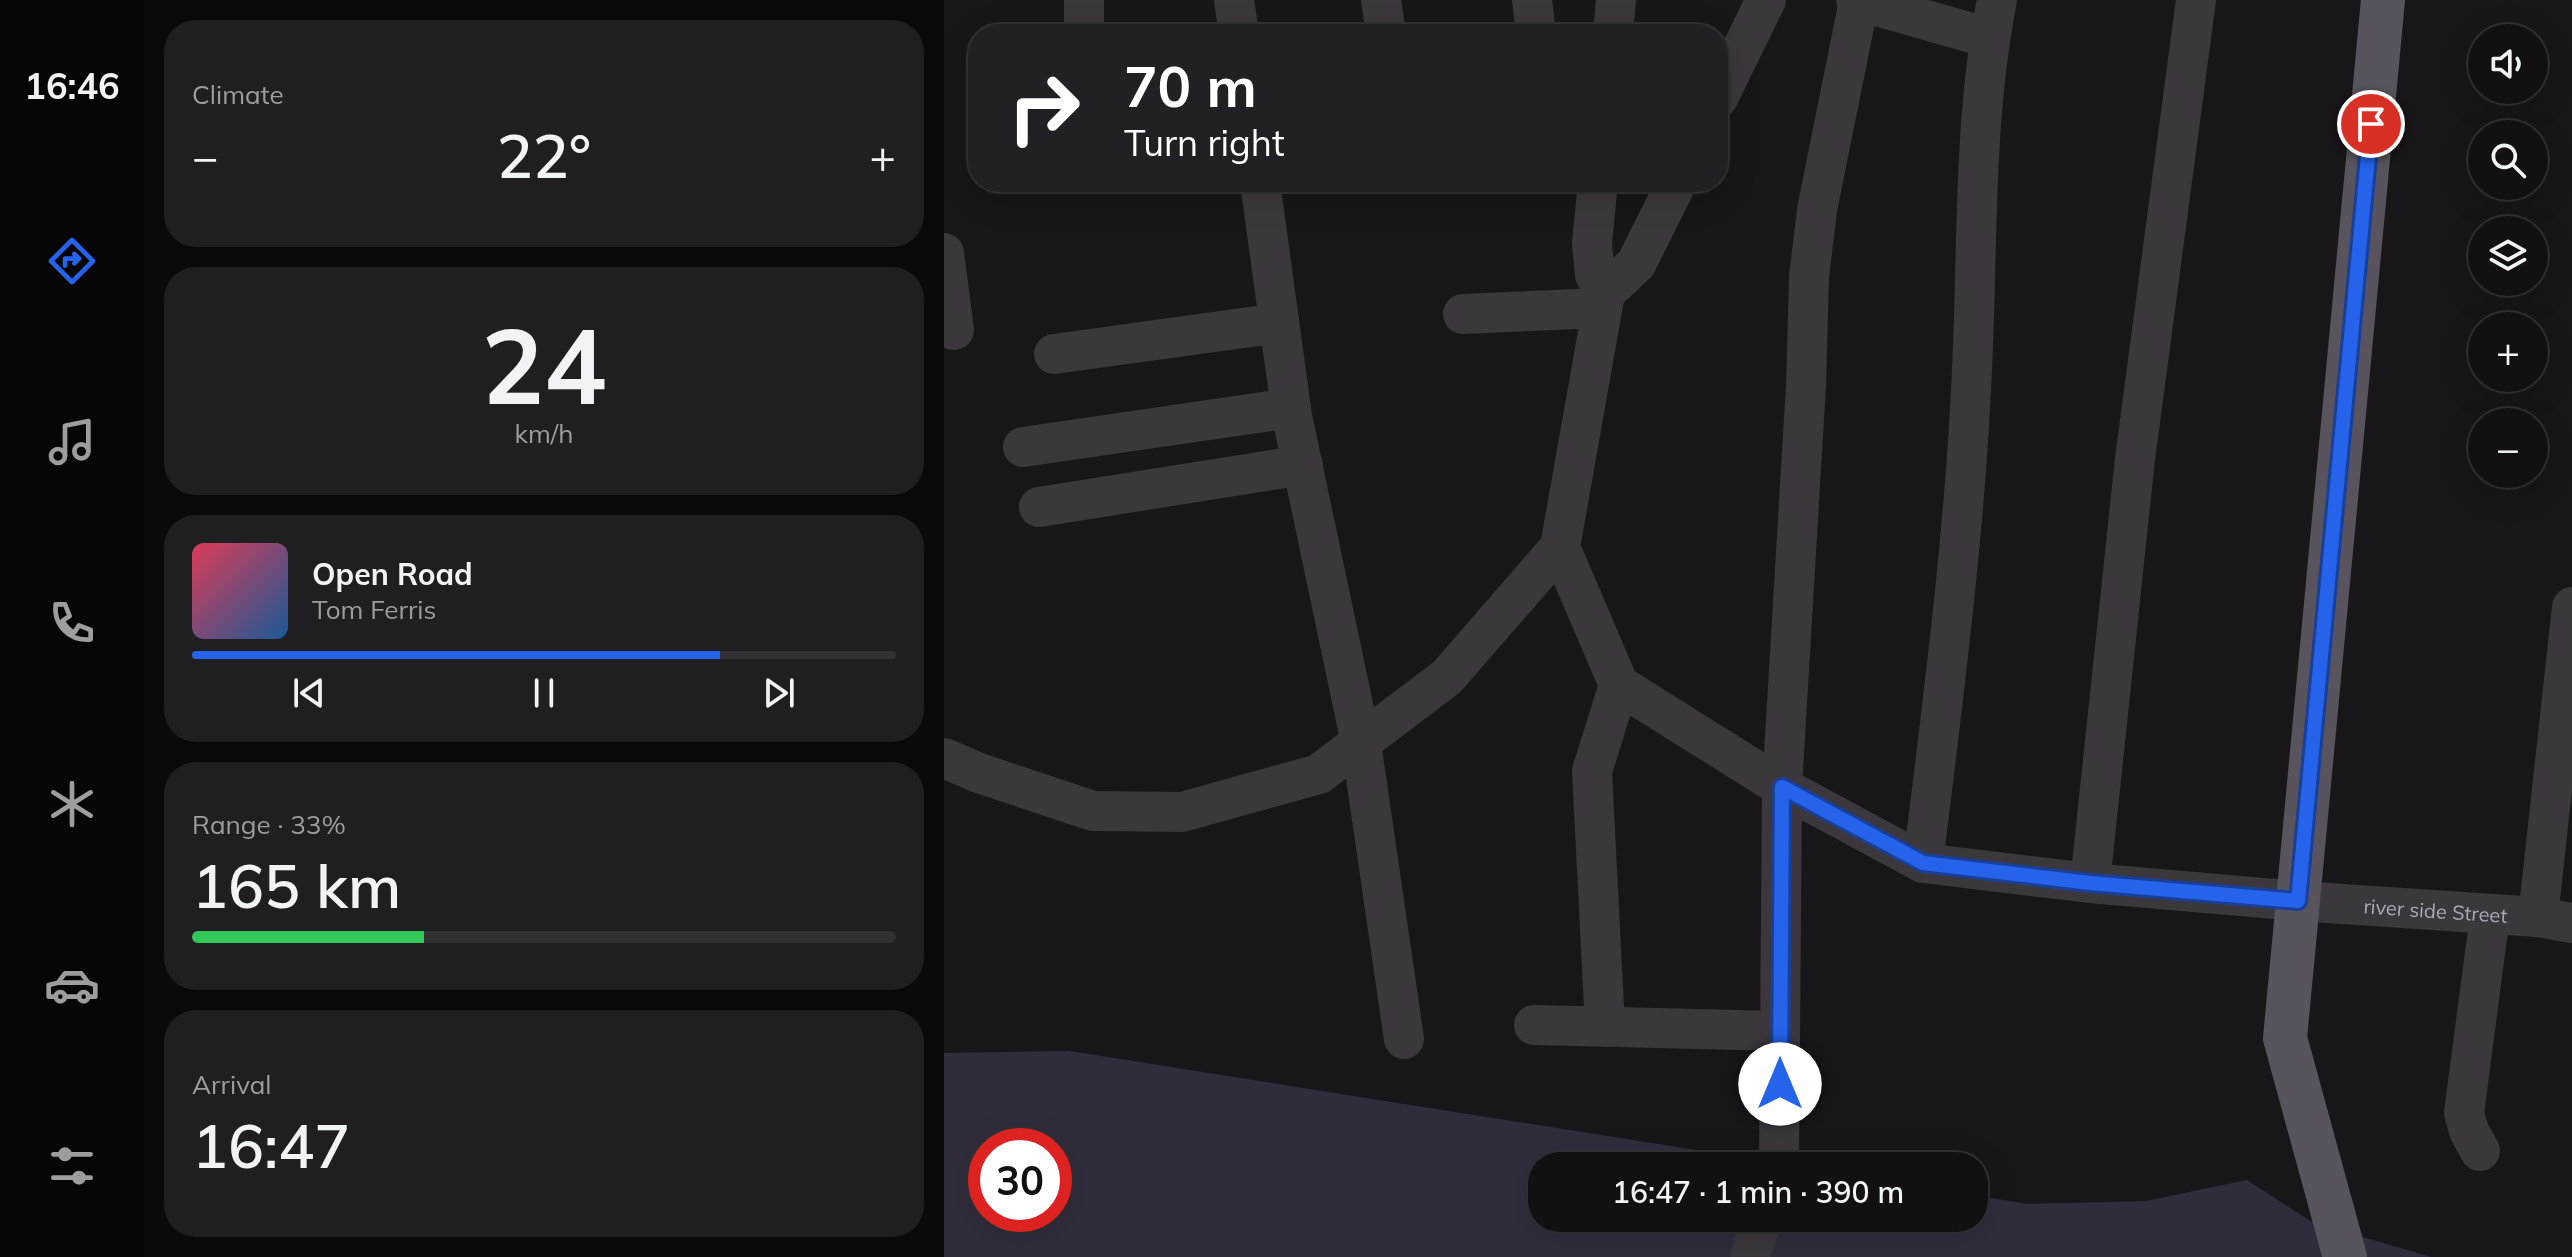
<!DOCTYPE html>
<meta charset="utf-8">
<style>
:root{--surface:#121012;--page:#1f1e20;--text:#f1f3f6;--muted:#9c9d9f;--line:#313032;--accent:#2563eb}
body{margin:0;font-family:Mulish,sans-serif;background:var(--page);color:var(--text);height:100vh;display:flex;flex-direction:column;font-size:30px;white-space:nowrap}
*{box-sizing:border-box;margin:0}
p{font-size:26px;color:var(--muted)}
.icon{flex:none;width:44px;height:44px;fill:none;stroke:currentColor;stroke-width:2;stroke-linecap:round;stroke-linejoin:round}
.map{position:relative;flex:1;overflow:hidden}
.panel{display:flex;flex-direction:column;gap:20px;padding:20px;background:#0a090a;width:800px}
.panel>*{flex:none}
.banner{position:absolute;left:24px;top:24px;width:760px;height:168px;border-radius:32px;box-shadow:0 8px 32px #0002,0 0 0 2px var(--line);background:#202124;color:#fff;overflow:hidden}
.buttons{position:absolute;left:1524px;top:24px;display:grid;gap:16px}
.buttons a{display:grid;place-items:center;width:80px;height:80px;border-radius:50%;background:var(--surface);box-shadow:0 8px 32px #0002,0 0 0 2px var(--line);font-size:40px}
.speed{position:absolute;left:24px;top:1128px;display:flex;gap:16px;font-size:40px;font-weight:700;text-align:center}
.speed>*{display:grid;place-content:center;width:104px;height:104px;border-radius:50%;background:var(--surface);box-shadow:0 8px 32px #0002,0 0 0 2px var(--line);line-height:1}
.speed .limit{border:12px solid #d22;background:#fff;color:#111}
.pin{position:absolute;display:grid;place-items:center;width:68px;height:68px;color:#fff;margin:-34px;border:4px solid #fff;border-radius:50%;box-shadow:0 2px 8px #0007}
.me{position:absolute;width:88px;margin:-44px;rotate:0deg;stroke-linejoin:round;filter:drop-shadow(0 0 6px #0008)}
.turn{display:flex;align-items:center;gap:28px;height:168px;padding:0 24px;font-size:36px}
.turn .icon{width:104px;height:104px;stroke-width:2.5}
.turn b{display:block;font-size:56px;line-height:68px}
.big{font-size:60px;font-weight:600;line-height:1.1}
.panel .tile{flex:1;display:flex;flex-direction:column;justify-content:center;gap:12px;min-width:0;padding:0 28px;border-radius:32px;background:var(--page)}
.panel .dial{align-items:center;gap:0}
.dial b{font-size:104px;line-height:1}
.song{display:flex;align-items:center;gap:24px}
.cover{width:96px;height:96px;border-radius:12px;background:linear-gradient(135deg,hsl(350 70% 55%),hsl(210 70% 35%))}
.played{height:8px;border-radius:4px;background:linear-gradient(90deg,var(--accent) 75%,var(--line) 75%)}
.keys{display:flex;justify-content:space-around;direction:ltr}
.heat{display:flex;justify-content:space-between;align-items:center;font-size:44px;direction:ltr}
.charge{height:12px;border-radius:6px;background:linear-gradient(90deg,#34c759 33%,var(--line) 0)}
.trip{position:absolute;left:584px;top:1152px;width:460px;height:80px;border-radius:32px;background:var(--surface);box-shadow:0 8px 32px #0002,0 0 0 2px var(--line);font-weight:600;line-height:80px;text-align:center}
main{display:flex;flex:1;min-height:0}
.dock{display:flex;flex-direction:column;width:144px;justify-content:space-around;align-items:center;background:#070607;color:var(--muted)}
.dock .icon{width:56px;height:56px}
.dock .active{color:var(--accent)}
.dock b{font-size:36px;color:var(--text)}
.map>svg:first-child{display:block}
</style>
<main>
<nav class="dock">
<b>16:46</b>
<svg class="icon active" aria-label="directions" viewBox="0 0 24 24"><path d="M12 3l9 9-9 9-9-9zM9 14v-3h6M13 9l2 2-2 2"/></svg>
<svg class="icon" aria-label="music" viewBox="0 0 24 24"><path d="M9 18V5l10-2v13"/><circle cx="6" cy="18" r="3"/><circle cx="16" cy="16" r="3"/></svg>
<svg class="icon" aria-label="phone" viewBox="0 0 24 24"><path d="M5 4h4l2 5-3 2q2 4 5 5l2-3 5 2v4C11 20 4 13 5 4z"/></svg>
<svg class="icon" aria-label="climate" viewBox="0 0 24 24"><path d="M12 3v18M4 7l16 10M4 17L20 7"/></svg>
<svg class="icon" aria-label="car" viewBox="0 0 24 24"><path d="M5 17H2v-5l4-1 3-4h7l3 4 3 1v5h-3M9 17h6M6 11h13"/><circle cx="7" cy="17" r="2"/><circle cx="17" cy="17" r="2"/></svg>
<svg class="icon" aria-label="filters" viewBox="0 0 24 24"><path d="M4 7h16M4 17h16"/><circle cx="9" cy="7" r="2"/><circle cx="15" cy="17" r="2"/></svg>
</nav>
<section class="panel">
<div class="tile"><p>Climate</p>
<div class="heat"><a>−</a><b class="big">22°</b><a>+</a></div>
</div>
<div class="tile dial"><b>24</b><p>km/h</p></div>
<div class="tile">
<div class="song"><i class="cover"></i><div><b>Open Road</b><p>Tom Ferris</p></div></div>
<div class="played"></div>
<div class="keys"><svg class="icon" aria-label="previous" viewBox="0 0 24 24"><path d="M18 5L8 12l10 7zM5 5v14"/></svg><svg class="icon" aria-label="pause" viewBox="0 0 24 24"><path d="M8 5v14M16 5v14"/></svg><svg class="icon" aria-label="next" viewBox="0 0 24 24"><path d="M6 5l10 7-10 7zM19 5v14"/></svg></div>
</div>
<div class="tile"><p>Range · 33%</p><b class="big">165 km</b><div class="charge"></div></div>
<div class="tile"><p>Arrival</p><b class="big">16:47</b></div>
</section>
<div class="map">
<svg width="1628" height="1257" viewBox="0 0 1628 1257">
<rect width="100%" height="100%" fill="#181618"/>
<path fill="#302c3c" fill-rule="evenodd" d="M126,1051L853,1166H598V1218H1030V1195L1083,1204L1202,1201L1303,1180L1368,1222L1487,1257H0V1053ZM42,1146H110V1214H42Z"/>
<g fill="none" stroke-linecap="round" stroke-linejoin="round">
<g stroke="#3b373d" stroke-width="40">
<path d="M140,0V34"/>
<path d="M290,0L295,34"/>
<path d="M437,0L442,34"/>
<path d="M588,0L592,34"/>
<path d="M912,0L1045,38"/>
<path d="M669,34L672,0"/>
<path d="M774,98L822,0"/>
<path d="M316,182L348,416L417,743L460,1039"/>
<path d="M654,182L648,243L651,275L661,293"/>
<path d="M733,182L692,264L661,293L616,547L675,685L838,787L862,385L865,277L873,210L915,1"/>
<path d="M0,253L10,330"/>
<path d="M519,314L656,308"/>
<path d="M110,354L335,323"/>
<path d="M79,447L347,408"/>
<path d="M95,507L359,465"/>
<path d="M0,758L35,773L149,811L238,812L375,774L503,677L616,547"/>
<path d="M979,863C999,699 1021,534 1028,369C1034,245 1029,122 1053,0"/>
<path d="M1146,883L1191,459L1252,0"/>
<path d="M1594,917L1628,607"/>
<path d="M590,1025L836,1031"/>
<path d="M661,1027L648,771L675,685"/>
<path d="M1536,1151L1525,1131L1520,1113L1546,915"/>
<path id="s1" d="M835,1166L838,787L979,863L1146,883L1354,901L1594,917L1628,923"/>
<path d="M806,1257L818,1218"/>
</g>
<path stroke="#58535c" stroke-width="44" d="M1401,1257L1341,1038L1439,0"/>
</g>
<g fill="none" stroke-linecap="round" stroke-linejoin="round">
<defs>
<path id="route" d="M836,1084L838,787L979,863L1146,883L1354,901L1427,124"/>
</defs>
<use href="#route" stroke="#184099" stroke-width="20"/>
<use href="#route" stroke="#2563eb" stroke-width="14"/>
</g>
<g text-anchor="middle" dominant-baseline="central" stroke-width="8" stroke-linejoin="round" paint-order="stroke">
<g font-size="20" fill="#b0a8b8" stroke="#131113">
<text stroke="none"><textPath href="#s1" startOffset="1054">river side Street</textPath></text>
</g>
</g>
</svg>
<div class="buttons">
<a><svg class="icon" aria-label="sound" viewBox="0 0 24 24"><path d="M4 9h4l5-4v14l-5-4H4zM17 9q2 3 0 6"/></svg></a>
<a><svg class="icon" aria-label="search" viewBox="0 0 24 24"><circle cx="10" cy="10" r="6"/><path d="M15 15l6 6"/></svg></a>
<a><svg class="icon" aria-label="layers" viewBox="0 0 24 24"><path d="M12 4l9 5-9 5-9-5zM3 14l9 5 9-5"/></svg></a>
<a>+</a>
<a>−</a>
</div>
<div class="speed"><div class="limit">30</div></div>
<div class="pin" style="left:1427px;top:124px;background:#d93025"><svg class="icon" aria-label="arrive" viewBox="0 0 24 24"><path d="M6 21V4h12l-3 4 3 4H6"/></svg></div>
<svg class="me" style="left:836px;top:1084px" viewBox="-20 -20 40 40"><circle r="19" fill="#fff"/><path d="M0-13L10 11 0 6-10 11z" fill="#2563eb"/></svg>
<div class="trip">16:47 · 1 min · 390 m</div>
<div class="banner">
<div class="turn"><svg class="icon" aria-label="right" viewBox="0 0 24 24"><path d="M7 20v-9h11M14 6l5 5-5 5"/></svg><div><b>70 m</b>Turn right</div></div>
</div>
</div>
</main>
